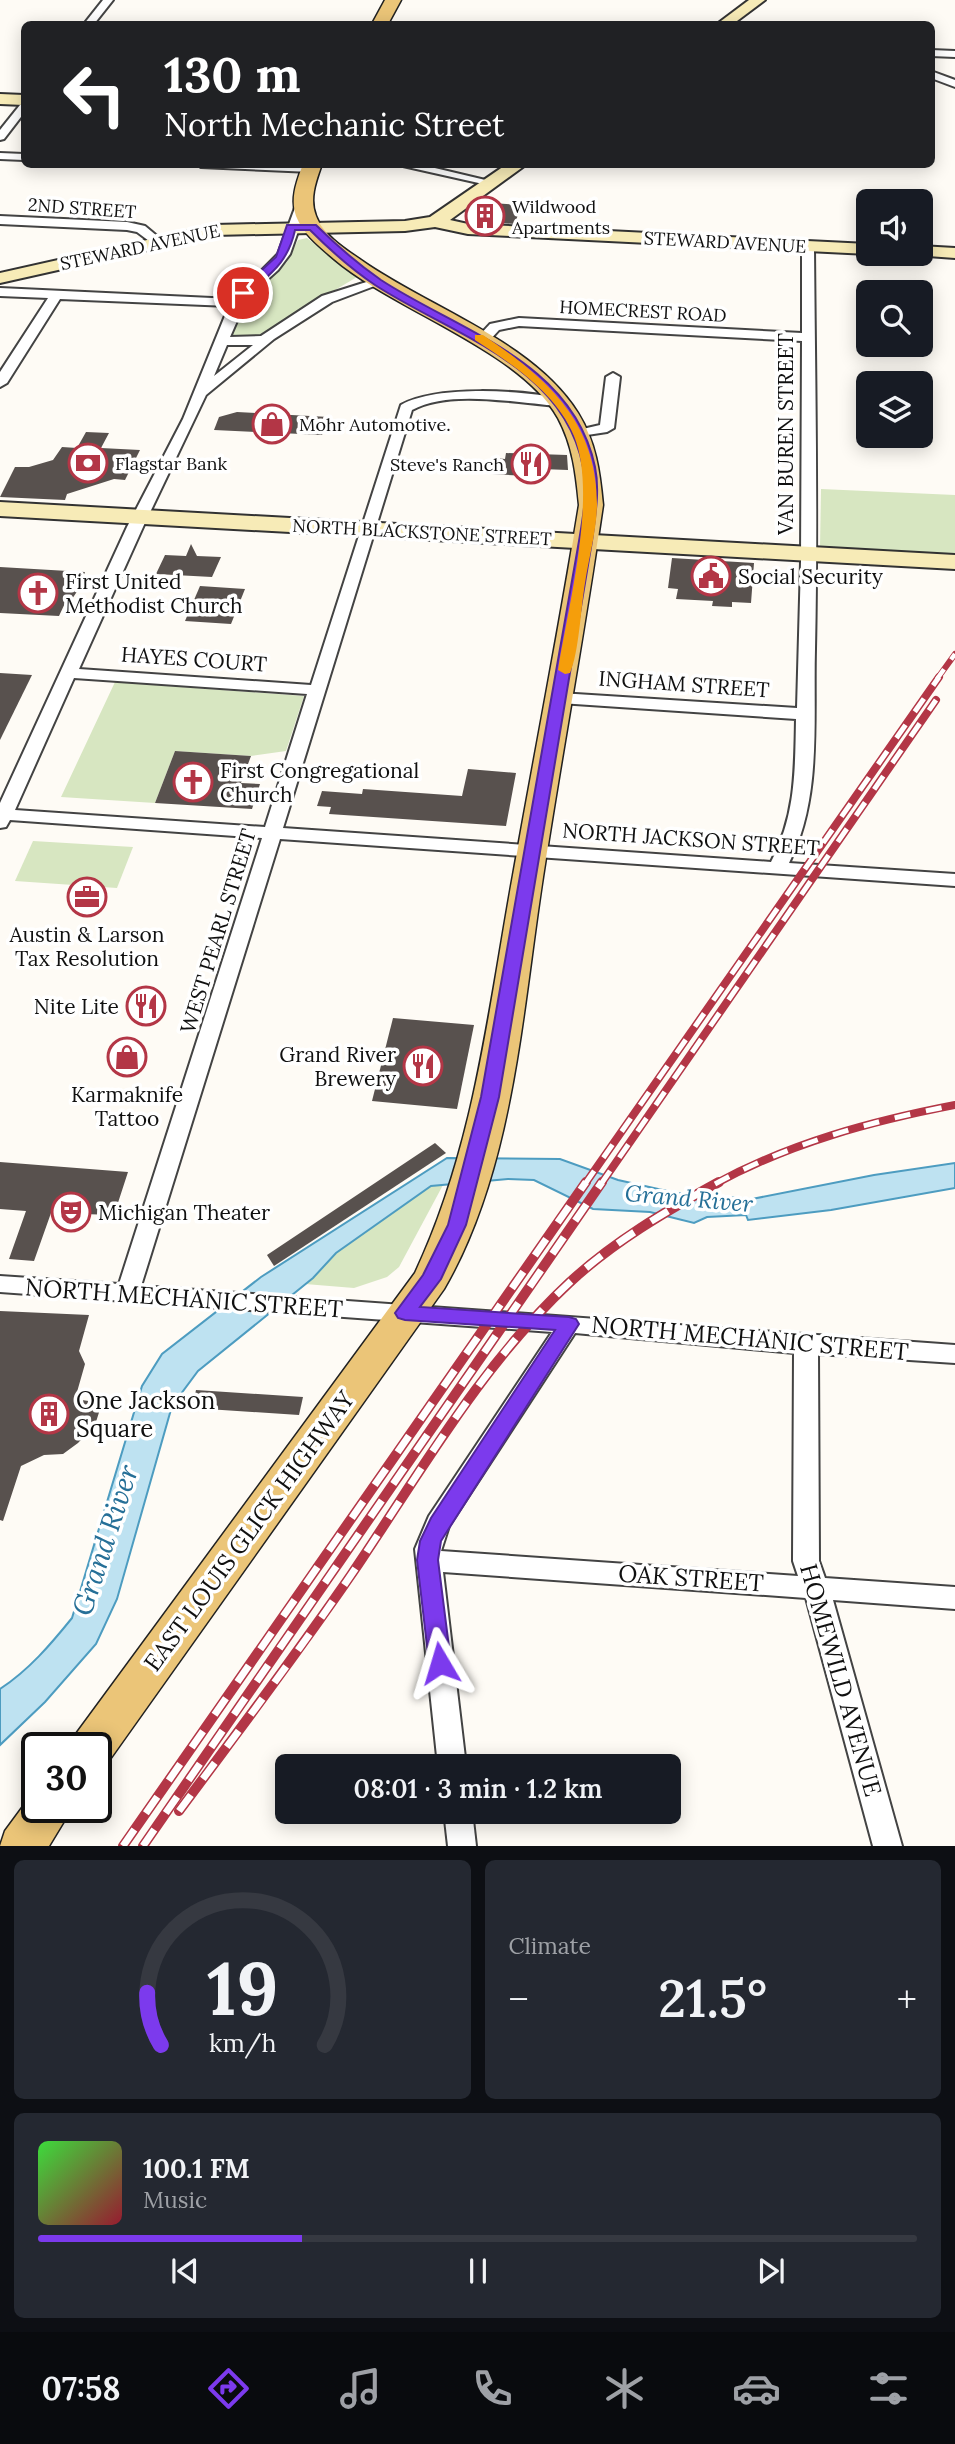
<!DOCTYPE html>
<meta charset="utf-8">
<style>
:root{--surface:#171b24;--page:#242831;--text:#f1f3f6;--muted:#9ea1a6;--line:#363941;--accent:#7c3aed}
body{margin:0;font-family:Lora,serif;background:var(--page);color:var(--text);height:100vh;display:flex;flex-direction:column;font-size:26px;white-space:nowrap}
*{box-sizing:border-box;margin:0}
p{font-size:23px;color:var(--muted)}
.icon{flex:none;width:38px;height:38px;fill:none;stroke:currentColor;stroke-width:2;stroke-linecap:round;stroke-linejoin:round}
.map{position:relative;height:1846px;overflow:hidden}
.details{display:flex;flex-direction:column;gap:14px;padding:14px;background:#0d0f14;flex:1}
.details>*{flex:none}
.banner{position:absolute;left:21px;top:21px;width:914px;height:147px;border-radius:10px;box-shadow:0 4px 18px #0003;background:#202124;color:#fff;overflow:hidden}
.fabs{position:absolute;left:856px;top:189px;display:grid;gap:14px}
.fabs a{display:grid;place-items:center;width:77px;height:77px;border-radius:10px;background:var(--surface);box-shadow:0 4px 18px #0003;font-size:35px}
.speed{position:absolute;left:21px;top:1732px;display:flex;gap:14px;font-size:35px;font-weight:700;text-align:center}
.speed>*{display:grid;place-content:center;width:91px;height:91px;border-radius:50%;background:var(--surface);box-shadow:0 4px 18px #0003;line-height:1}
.speed .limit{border:4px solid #111;border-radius:10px;background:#fff;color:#111}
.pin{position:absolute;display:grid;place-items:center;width:60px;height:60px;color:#fff;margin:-30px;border:4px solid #fff;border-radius:50%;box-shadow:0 2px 7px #0007}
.me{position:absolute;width:77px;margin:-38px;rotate:353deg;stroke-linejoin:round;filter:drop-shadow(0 0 5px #0008)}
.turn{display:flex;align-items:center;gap:24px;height:147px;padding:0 28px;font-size:32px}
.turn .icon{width:91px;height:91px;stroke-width:2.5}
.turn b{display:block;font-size:49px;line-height:60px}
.big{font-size:52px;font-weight:600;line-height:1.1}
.details .tile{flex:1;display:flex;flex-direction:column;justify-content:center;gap:10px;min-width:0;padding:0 24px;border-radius:10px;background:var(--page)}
.details .dial{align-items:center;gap:0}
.dial svg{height:182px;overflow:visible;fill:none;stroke:var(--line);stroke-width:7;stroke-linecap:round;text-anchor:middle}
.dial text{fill:var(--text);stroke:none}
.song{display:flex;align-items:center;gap:21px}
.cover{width:84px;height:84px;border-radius:10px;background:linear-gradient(135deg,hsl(120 70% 55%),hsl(350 70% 35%))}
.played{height:7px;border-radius:4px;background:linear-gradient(90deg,var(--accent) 30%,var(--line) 30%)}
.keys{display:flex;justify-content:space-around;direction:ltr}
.heat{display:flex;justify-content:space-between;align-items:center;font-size:38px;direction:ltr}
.details .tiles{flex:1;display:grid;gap:14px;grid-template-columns:1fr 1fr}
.tile:last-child{grid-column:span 2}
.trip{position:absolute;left:275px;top:1754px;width:406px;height:70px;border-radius:10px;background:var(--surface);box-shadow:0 4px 18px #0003;font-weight:600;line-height:70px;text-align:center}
.menu{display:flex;height:112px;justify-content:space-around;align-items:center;background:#090b0e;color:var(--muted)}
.menu .icon{width:49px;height:49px}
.menu .selected{color:var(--accent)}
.menu b{font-size:32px;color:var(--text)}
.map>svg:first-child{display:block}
</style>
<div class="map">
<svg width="955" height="1846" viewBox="0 0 955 1846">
<rect width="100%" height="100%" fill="#fefbf5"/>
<g fill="#d7e6c1">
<path d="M307,238L357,277L256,337L232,336L249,296L287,262L298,240Z"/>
<path d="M821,489L955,495V555L820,548Z"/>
<path d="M115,682L304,696L286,751L251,756L175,751L155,803L61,797Z"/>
<path d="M33,841L133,847L117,888L15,881Z"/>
<path d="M443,1185L399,1267L387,1277L354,1288L305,1284L336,1252L431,1186Z"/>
</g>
<path fill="#bee2f1" stroke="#4d9cc0" stroke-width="2" d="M447,1158L560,1159L618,1180L676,1193L752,1199L874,1175L955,1163V1188L831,1210L748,1220L746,1215L707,1217L694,1223L650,1212L593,1209L534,1180L508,1179L431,1186L336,1253L313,1278L198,1371L172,1406L117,1599L96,1644L45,1702L0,1745V1689C29,1670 51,1644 72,1618L142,1386L162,1354L261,1277Z"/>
<g fill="#58514e">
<path d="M492,203L521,205L515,224L486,222Z"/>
<path d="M237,412L329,417L322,435L214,430L219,417Z"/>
<path d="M86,432L109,433L101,448L140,450L125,480L114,479L67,494L65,500L0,497L15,467H29L53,460L62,447L77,448Z"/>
<path d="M506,453L567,455L568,470L541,469V472L528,471L527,476L492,474L495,458L505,459Z"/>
<path d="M191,544L197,556L221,557L212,577L156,574L165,555L186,556Z"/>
<path d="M672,558L754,563L751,603L732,602V607L712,606L713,601L676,599L678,589L668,588Z"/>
<path d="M0,567L85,572L78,590L70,602L66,601L59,616L0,613Z"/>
<path d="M200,586L245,589L231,624L185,621Z"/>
<path d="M0,673L32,675L0,740Z"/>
<path d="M175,751L251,756L241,783L260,784L252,809L155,803Z"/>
<path d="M468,769L516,773L506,826L329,814L331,807L317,806L322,791L362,794L363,789L462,796Z"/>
<path d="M393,1018L474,1025L457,1109L372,1101Z"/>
<path d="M435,1143L446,1153L274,1266L267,1255Z"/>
<path d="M0,1162L128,1172L114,1215L51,1213L34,1261L9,1259L26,1211L0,1209Z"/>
<path d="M0,1311L89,1315L79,1351L85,1364L75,1399L102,1403L95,1425L78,1443L63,1454L44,1455L21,1466L3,1521L0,1520Z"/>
<path d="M196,1390L303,1397L299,1415L192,1408Z"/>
</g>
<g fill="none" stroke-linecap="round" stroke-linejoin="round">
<defs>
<g id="street">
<path d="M103,0H113L94,24H84Z"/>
<path d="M931,50L955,51V57L931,56Z"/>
<path d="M931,71L955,80V87L931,78Z"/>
<path d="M24,104V113L4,139L0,140V130L20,105Z"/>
<path d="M0,153L24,154V160L0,159Z"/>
<path d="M196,164C217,164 304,160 317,169L311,172L201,167Z"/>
<path d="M394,164H418L498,183L492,186Z"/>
<path d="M303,196L309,200L290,254L278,270L247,298L230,337L261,336L322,296L379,278L385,282L332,302L274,339L206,395L143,527L79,669L311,685L401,405C436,385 523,390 563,399L565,402L558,406C517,403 449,389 412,410L283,828L771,862C796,815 795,770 796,719L560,703L552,698L560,693L797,708L801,562L802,341L519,326L499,330L488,342H478L476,339L490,324L519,318L802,333V246L808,242L814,246C815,380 818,515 815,649C813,721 822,798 789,863L955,874V886L280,839L141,1286L955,1345V1363L818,1354L819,1561L825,1578L955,1587V1609L833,1600L902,1846H873L806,1598L443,1572L466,1766H438L415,1549L429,1516L552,1332L0,1292V1276L119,1284L262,838L10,820L6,827L0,828V803L127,527L183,419L229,306L60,299L7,383L0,387V372L48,298L0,296V288L233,299L278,254L299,197ZM227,345H253L214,376ZM74,678L307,694L265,827L15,810ZM575,1333L794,1353L793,1561L798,1576L441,1551L449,1526Z"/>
<path d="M0,216L127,222L145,226L163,241L153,244L137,232L127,230L0,224Z"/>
<path d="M613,373L620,377L614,428L607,432L574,437V431L600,425L606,377Z"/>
<path d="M444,1811H472L476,1846H448Z"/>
</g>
<g id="secondary">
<path d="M749,0H765L733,24H717Z"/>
<path d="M0,94L24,95V105L0,104Z"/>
<path d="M507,164H527L450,220L468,224L868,244V254H870H868L468,234L435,227L405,231L214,235L0,283V273L214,225L405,221L430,217Z"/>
<path d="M920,246L955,248V258L914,255L920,254Z"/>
<path d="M0,502L955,555V569L0,516Z"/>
</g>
<g id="primary">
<path d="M385,0H401L388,24H372Z"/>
<path d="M303,164H322C316,181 309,199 316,216C323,235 345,249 361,260C429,308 533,341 578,413C596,442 600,472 603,505C585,630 562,753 543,877C522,1012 514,1168 444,1289L108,1762L96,1766V1748H69L76,1734L415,1273C475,1145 488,1012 513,875C535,751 559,629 579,505C576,474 573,446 558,418C520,350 395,311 334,259C320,247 303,234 296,216C290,198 297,181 303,164Z"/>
<path d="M37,1792V1808H72L49,1846H0L5,1831L33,1793Z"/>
</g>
</defs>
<use href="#street" stroke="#434343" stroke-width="4"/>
<use href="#secondary" stroke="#323232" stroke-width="4"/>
<use href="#primary" stroke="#212121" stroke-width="3"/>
<use href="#street" fill="#fff" fill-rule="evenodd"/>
<use href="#secondary" fill="#f7ebb7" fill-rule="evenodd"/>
<use href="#primary" fill="#ebc578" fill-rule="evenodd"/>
<defs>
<path id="rail-far2" d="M937,679L955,654"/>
<g id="rail-far1">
<path d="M585,1184L939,677"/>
<path d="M601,1184L936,700"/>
<path d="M715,1184C790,1143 872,1121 955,1105"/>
</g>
<g id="rail">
<path d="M179,1811C237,1733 296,1655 351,1575C419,1475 480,1366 569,1283C613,1242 666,1211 719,1182"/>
<path d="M123,1846L586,1182"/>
<path d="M143,1846L602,1182"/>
</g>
</defs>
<use href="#rail-far2" stroke="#b33646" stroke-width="6"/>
<use href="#rail-far1" stroke="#b33646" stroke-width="8"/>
<use href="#rail" stroke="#b33646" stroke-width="10"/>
<use href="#rail-far2" stroke="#fff" stroke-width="4.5" stroke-dasharray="12" stroke-linecap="butt"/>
<use href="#rail-far1" stroke="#fff" stroke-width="5" stroke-dasharray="16" stroke-linecap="butt"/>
<use href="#rail" stroke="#fff" stroke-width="7" stroke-dasharray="20" stroke-linecap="butt"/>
</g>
<path fill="#7c3aed" stroke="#51269a" stroke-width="2" d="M287,225H316C336,245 358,264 381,280C459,331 573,361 595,467C600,491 595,517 592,541L499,1097L466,1225L441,1279L420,1307L569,1317L576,1319L579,1324L441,1541L438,1560L451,1663L448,1670L440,1672L432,1670L429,1663L417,1560L420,1541L431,1518L555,1330L405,1320L398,1318L395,1313L423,1275L448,1225L481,1097L579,541C583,517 588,492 583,467C564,365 450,334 375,285C351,269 330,250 310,230H295C288,263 270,274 247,295H239V291L276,257Z"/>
<path fill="#f59e0b" d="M475,335H483C547,378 597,421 597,504C597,529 589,557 585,583C581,606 579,653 570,673L565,674L558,670C568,606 598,495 574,436C556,393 513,365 475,340Z"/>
<defs>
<symbol id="building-ring" viewBox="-11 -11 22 22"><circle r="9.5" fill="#fff" stroke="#b33646" stroke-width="1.5"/><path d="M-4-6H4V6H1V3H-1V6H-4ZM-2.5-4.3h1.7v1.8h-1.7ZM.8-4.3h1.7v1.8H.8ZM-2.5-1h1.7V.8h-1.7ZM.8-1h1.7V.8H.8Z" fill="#b33646"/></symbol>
<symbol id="shop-ring" viewBox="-11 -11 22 22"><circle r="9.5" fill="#fff" stroke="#b33646" stroke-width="1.5"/><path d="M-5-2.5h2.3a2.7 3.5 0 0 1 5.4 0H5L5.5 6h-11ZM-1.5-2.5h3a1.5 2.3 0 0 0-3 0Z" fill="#b33646"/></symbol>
<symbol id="bank-ring" viewBox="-11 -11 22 22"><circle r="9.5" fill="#fff" stroke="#b33646" stroke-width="1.5"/><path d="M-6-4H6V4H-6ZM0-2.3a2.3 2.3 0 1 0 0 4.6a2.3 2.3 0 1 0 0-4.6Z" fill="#b33646"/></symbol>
<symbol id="restaurant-ring" viewBox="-11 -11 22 22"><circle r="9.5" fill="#fff" stroke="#b33646" stroke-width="1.5"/><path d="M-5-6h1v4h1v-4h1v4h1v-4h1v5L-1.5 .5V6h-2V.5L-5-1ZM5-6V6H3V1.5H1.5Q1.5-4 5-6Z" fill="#b33646"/></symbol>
<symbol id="civic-ring" viewBox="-11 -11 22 22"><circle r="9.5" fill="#fff" stroke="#b33646" stroke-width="1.5"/><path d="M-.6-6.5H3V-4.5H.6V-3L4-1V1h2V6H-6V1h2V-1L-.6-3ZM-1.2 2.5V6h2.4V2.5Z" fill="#b33646"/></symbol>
<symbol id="church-ring" viewBox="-11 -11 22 22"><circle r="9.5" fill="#fff" stroke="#b33646" stroke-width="1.5"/><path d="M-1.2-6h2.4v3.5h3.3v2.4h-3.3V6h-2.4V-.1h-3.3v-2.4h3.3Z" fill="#b33646"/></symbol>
<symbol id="office-ring" viewBox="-11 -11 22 22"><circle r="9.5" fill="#fff" stroke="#b33646" stroke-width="1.5"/><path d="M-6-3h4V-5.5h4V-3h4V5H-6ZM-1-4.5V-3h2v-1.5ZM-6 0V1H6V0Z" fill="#b33646"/></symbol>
<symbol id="theatre-ring" viewBox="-11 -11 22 22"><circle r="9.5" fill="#fff" stroke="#b33646" stroke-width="1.5"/><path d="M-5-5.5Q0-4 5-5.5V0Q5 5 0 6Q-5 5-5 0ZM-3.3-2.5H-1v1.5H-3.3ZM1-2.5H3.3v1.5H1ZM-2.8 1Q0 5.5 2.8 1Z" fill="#b33646"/></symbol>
</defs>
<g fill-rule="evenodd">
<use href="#building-ring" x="463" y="194" width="44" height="44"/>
<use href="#shop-ring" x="250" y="402" width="44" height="44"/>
<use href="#bank-ring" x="66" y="441" width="44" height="44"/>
<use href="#restaurant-ring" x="509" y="442" width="44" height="44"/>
<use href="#civic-ring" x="689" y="554" width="44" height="44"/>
<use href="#church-ring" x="16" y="571" width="44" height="44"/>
<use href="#church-ring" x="171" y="760" width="44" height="44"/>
<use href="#office-ring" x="65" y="875" width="44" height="44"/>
<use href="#restaurant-ring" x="124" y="984" width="44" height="44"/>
<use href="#shop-ring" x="105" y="1035" width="44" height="44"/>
<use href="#restaurant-ring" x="401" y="1044" width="44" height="44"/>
<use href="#theatre-ring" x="49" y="1190" width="44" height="44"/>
<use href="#building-ring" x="27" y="1392" width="44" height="44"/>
</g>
<g text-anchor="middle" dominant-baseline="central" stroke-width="7" stroke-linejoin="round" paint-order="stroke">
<g font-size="18" fill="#101010" stroke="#fff" text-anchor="start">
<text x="512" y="206">Wildwood<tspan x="512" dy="21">Apartments</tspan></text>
<text x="299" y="424">Mohr Automotive.</text>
<text x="115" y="463">Flagstar Bank</text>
<text x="504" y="464" text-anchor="end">Steve's Ranch</text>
</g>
<g font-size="18" fill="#101010" stroke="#fff">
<text transform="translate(82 208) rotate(4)">2ND STREET</text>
<text transform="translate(725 242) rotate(3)">STEWARD AVENUE</text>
<text transform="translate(140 247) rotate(-12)">STEWARD AVENUE</text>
<text transform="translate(643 311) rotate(3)">HOMECREST ROAD</text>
<text transform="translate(422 532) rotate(3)">NORTH BLACKSTONE STREET</text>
</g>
<g font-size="21" fill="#101010" stroke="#fff">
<text transform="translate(785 434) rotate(-90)">VAN BUREN STREET</text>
<text transform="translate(194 659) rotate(4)">HAYES COURT</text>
<text transform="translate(684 684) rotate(4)">INGHAM STREET</text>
<text transform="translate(691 839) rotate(4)">NORTH JACKSON STREET</text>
<text transform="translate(218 931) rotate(-73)">WEST PEARL STREET</text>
</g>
<g font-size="21" fill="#101010" stroke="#fff" text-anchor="start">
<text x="738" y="576">Social Security</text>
<text x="65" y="581">First United<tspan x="65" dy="24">Methodist Church</tspan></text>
<text x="220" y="770">First Congregational<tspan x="220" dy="24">Church</tspan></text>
<text x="87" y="934" text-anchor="middle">Austin &amp; Larson<tspan x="87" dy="24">Tax Resolution</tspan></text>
<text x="119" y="1006" text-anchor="end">Nite Lite</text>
<text x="396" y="1054" text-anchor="end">Grand River<tspan x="396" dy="24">Brewery</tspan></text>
<text x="127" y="1094" text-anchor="middle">Karmaknife<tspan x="127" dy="24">Tattoo</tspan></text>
<text x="98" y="1212">Michigan Theater</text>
</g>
<g font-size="23" font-style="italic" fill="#256f97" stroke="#fff">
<text transform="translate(689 1198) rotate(5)">Grand River</text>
</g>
<g font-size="24" fill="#101010" stroke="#fff">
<text transform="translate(184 1298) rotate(4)">NORTH MECHANIC STREET</text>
<text transform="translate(750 1338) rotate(5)">NORTH MECHANIC STREET</text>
<text transform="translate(249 1531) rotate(-54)">EAST LOUIS GLICK HIGHWAY</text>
<text transform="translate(691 1578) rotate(4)">OAK STREET</text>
<text transform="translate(841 1680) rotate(74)">HOMEWILD AVENUE</text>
</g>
<g font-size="24" fill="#101010" stroke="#fff" text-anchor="start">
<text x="76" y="1400">One Jackson<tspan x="76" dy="28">Square</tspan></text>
</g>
<g font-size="28" font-style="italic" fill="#256f97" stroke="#fff">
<text transform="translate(105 1540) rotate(-72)">Grand River</text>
</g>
</g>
</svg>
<div class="fabs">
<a><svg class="icon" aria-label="sound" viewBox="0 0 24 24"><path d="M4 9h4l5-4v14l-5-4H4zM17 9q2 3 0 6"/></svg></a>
<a><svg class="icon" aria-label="search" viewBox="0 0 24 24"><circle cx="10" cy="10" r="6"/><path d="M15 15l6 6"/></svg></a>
<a><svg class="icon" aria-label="layers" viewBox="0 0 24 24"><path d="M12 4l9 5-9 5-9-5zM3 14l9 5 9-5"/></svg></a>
</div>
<div class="speed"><div class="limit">30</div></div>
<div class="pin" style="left:243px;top:293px;background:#d93025"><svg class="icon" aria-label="arrive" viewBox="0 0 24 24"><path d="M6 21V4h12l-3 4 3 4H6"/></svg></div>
<svg class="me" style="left:440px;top:1663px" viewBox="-20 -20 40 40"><path d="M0-17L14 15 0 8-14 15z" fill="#7c3aed" stroke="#fff" stroke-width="4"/></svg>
<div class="trip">08:01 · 3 min · 1.2 km</div>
<div class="banner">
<div class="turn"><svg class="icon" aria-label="left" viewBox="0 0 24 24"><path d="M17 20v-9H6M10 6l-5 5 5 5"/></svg><div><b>130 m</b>North Mechanic Street</div></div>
</div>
</div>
<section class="details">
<div class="tiles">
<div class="tile dial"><svg viewBox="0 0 100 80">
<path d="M14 69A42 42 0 1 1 86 69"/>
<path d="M14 69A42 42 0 0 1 8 46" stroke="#7c3aed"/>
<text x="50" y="56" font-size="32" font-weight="700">19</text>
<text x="50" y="72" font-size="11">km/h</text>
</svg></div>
<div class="tile"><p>Climate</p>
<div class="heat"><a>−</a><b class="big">21.5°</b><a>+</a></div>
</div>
<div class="tile">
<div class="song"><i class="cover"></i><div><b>100.1 FM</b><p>Music</p></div></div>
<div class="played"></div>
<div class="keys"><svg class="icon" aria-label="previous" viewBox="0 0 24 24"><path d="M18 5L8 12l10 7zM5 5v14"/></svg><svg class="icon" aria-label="pause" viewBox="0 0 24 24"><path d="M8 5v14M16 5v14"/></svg><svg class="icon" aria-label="next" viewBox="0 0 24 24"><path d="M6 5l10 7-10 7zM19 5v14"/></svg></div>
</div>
</div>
</section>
<nav class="menu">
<b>07:58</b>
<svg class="icon selected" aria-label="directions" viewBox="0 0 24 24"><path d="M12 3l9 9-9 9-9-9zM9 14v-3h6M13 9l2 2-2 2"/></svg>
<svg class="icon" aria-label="music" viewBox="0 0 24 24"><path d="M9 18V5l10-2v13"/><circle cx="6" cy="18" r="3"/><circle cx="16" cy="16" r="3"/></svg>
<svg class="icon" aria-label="phone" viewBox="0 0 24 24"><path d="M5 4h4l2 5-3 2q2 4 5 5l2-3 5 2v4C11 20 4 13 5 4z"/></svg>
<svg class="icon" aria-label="climate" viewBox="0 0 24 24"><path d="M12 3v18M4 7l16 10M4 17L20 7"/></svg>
<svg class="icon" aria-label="car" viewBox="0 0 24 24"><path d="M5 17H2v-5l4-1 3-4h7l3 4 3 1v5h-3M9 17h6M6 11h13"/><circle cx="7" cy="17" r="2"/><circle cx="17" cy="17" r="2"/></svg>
<svg class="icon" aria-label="filters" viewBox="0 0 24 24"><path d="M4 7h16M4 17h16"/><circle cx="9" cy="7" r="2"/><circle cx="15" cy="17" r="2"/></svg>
</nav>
